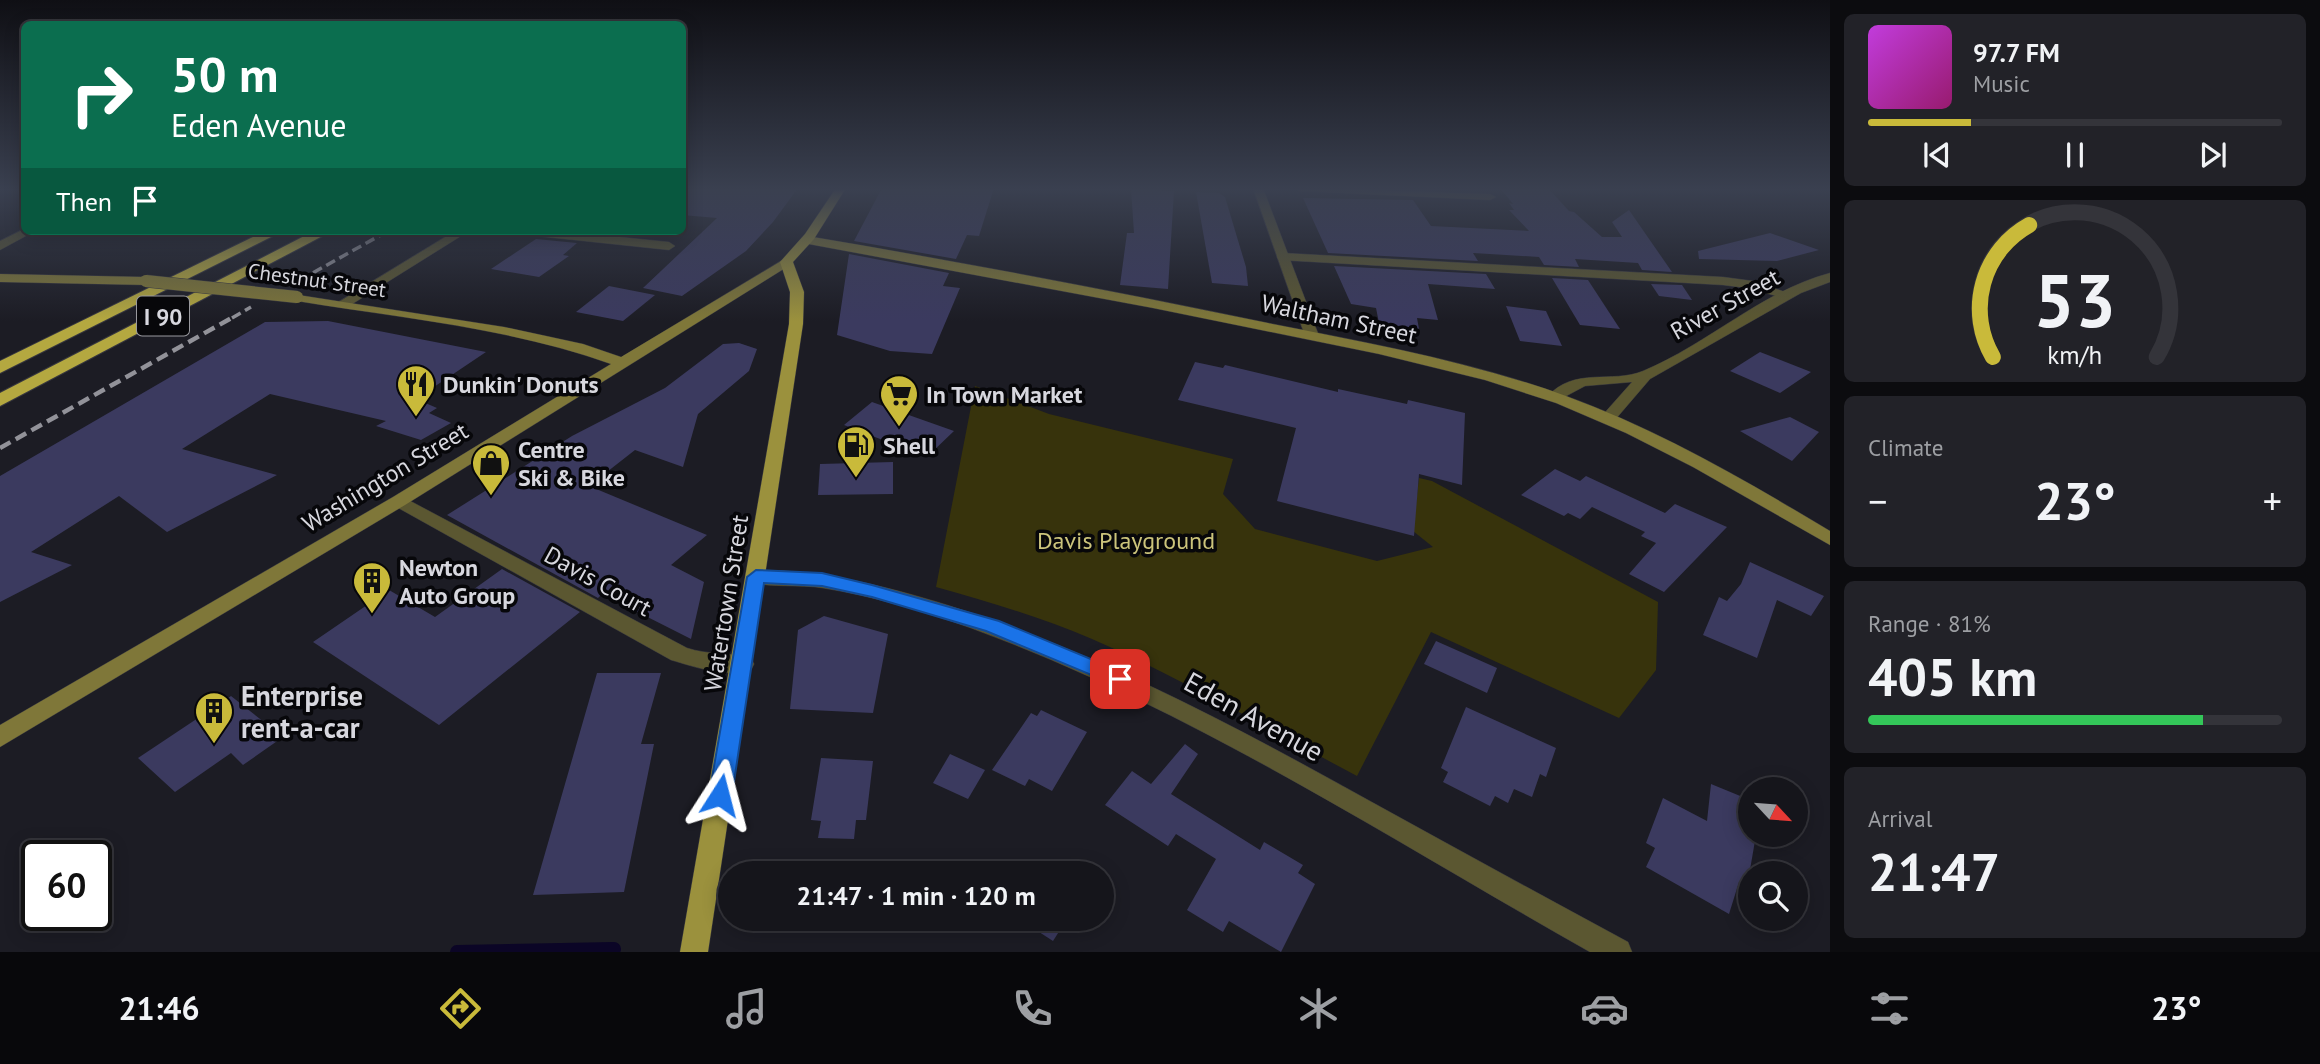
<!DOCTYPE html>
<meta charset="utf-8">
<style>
:root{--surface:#15151b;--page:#222228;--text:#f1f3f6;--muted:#9d9fa3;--line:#34343a;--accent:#c9ba3a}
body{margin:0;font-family:"PT Sans",sans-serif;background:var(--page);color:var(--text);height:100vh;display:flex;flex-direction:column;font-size:26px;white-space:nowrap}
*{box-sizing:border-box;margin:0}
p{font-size:23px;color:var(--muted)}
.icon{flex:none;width:38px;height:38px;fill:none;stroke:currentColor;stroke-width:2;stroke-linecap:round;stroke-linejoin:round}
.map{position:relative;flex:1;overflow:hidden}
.panel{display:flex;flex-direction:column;gap:14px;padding:14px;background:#0c0c0f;width:490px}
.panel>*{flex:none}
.guide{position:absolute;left:21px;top:21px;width:665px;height:214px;border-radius:10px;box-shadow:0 4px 18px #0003,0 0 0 2px var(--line);background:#0b6e4f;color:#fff;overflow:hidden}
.needle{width:46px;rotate:116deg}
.controls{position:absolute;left:1738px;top:777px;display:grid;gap:14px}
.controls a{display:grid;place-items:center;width:70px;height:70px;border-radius:50%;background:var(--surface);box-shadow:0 4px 18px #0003,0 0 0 2px var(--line);font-size:35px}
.speed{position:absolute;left:21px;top:840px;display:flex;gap:14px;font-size:35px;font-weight:700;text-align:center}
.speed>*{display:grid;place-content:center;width:91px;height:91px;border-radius:50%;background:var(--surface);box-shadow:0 4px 18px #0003,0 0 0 2px var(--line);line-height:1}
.speed .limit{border:4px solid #111;border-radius:10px;background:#fff;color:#111}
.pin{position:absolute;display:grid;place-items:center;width:60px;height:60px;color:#fff;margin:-30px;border-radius:14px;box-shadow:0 4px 10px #0006}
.me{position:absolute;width:77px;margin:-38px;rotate:9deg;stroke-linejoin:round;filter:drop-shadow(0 0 5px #0008)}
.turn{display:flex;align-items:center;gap:24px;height:147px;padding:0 35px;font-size:32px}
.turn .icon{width:91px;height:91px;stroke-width:2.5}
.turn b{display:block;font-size:49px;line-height:60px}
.then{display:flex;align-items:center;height:66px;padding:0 35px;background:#0003;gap:14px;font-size:26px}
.big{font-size:52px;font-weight:600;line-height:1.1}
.panel .tile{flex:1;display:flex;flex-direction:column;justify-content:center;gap:10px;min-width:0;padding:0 24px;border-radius:10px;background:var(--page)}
.panel .dial{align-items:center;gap:0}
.dial svg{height:182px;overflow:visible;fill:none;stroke:var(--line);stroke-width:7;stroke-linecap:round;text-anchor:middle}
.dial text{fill:var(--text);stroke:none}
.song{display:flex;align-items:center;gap:21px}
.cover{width:84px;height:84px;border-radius:10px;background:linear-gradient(135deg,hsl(290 70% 55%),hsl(320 70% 35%))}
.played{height:7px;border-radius:4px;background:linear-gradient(90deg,var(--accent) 25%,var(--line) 25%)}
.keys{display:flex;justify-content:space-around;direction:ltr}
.heat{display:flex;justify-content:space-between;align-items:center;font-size:38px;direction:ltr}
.charge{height:10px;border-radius:5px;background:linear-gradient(90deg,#34c759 81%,var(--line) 0)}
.trip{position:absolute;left:718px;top:861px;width:396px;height:70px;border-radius:35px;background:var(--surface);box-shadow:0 4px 18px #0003,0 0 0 2px var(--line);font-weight:600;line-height:70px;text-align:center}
.tab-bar{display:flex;height:112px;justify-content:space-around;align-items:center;background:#08080b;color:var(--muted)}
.tab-bar .icon{width:49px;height:49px}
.tab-bar .active{color:var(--accent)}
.tab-bar b{font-size:32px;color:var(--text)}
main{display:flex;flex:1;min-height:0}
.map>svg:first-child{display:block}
</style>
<main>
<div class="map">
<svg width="1830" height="952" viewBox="0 0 1830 952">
<rect width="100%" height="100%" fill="#1c1c24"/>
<path fill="#37330c" d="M975,386L1049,414L1233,459L1223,494L1255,529L1377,561L1433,547L1413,531L1419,478L1432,481L1658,602L1656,670L1619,718L1431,632L1357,776C1270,730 1183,679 1092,639C1042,617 988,602 936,587Z"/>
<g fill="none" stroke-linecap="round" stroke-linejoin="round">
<path stroke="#0b0526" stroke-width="14" d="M457,952L614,949"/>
</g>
<g fill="#3b3a5f">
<path d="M682,188H798L773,222L746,251L682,296L643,288L717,218L682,215Z"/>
<path d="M882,188H994L979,236L967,235L956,259L854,241Z"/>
<path d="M1500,188H1548L1569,211L1574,212L1602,237H1622L1612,222L1629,210L1672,272L1642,270L1638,263L1575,259L1579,267L1544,265L1539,257L1473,253L1478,261L1328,253L1303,198L1413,200L1431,226L1529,231L1509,210H1514L1509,203L1513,204Z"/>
<path d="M1131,189L1174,191L1168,289L1120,285L1127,233H1134Z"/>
<path d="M1196,192L1219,193L1225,197L1246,267L1248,286L1212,283Z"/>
<path d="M1770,233L1819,250L1777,261L1699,259L1698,251Z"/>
<path d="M536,239L577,243L563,255L569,256L539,277L491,269Z"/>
<path d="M849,254L949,273L943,286L960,288L932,354L890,351L837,335Z"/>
<path d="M1334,266L1486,274L1495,289L1428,284L1438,320L1417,318L1419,329L1379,323L1376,308L1351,304Z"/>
<path d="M1552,278L1588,280L1620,329L1580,325Z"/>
<path d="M1651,284L1682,285L1692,300L1659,296Z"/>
<path d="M609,286L655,295L623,321L576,312Z"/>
<path d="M1506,306L1546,311L1562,346L1520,341Z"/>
<path d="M328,321L486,352L416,399L437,408L429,413L451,423L421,440L376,426L386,421L270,394L182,449L277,475L167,532L119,496L31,552L72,565L0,602V476L265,322Z"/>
<path d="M739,343L757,349L749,371L698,414L683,467L635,450L589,486L707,535L671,565L704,582L691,639L602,594L598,598L447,515L572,436L665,388L723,344Z"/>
<path d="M1760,352L1811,372L1780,393L1730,371Z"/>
<path d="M1195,362L1223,368L1225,365L1338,392V389L1407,404L1408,400L1465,413L1462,485L1419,474L1414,536L1277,501L1296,428L1178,400Z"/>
<path d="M872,402L954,431L931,453L893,439V444L844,425Z"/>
<path d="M1790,417L1819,432L1792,461L1740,431Z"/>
<path d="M893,462V494L818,495L820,464Z"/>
<path d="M1555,469L1580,481L1586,476L1665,513L1675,504L1727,527L1664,592L1629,574L1656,543L1641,536L1645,532L1592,507L1580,519L1568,513L1564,516L1521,495Z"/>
<path d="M1750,562L1824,596L1811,616L1777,600L1757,658L1703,635L1719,597L1727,601L1741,584Z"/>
<path d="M502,569L580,612L439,725L313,642L389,590L435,617Z"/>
<path d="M824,616L888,634L873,713L790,709L798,630Z"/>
<path d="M1436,641L1497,668L1487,693L1424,664Z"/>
<path d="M597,673H661L641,744H654L624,892L533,895Z"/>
<path d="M231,696L283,737L243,765L231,753L175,792L138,758Z"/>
<path d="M1466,707L1556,748L1546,777L1540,774L1532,797L1514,789L1508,803L1495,796L1490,806L1443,782L1448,772L1441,768Z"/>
<path d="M1041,710L1087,732L1052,791L1029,779L1025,786L992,770L1031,713L1037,716Z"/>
<path d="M1185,744L1198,754L1171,794L1260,850L1264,842L1303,865L1298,873L1315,884L1281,952L1229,921L1223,932L1187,910L1216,859L1176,834L1168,846L1105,805L1132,771L1151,784Z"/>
<path d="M950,754L985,770L968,799L933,783Z"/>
<path d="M821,758L873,761L866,820H856L854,839L818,838L821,821L811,820Z"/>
<path d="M1711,784L1750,800V835H1756L1747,887L1739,882L1729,914L1646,867L1655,848L1646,843L1663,798L1707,821Z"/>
<path d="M1019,919H1067L1053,941Z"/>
</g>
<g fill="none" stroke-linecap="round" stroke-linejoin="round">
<defs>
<g id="minor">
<path d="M1295,188L1490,194L1496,197L1490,200L1300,191Z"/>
<path d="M24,229V231H35L0,250V241Z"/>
<path d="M455,231H469L349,306H339L337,303Z"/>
<path d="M521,231H561L669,242L675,246L669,250L527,235Z"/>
<path d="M1283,253L1723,277L1753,281L1794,295L1787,299L1747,288L1723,285L1279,260L1277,257Z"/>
<path d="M399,495L687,648C708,655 730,652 751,658L754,664L751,670C726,678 695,667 671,660L393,505L390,501Z"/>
<path d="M756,570C822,570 885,586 947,605C1096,652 1233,725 1368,800C1455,848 1541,895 1628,942L1632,952H1590C1388,838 1190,708 971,628C923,611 873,596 823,588C799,584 772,588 749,582L746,577L749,572Z"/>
</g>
<g id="tertiary">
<path d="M1253,188H1263L1319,336L1317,339H1307L1305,336Z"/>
<path d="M1830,273V282L1801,293L1650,379L1614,421H1602L1600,418L1632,382L1585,386L1555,402L1547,397C1574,366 1612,384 1643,371C1708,344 1762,291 1830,273Z"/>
</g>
<g id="secondary">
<path d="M807,236C961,262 1115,291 1268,323C1368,343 1470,361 1566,396C1659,430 1745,480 1830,531V545L1693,467L1626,433L1556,403L1485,380L1379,354L1153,308L803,243L801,240Z"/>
<path d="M786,258L790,259V265L405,505L0,747V725L393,497L611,364C511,328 401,318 297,301L290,297L292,294L504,327L583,344L621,357Z"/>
<path d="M0,274L146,277L153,281L146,285L0,282Z"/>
</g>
<path id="primary" d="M836,188H846L814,239L793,262L804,292L803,324L708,952H680L789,324L790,292L780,262L805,234Z"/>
<g id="motorway">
<path d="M265,231H283L0,373V361Z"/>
<path d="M314,231H332L0,406V393Z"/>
</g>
</defs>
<use href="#minor" stroke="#36363e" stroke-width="1"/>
<use href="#tertiary" stroke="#36363e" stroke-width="1"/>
<use href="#secondary" stroke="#36363e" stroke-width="1"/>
<use href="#primary" stroke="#36363e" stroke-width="1"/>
<use href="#motorway" stroke="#36363e" stroke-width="2"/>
<use href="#minor" fill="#5b5731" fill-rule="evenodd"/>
<use href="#tertiary" fill="#5b5731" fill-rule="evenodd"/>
<use href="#secondary" fill="#7f7739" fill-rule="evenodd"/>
<use href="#primary" fill="#9b913d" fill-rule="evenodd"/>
<use href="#motorway" fill="#b4a840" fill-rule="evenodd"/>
<g stroke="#929299" stroke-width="3.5" stroke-dasharray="10 5" stroke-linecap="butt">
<path d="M300,280L388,231"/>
<path d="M232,318L251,307"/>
</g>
<path stroke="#929299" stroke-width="4.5" stroke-dasharray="12 6" stroke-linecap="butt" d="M0,448L235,316"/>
<defs>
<path id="secondary-bridge" d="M146,281L297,297"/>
</defs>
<use href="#secondary-bridge" stroke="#36363e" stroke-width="13" stroke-linecap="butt"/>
<use href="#secondary-bridge" stroke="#7f7739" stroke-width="12"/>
</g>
<linearGradient id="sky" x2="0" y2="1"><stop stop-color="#0f0f14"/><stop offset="0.59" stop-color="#3a4050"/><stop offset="1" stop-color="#3a4050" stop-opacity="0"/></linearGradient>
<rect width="1830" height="321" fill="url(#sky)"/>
<path fill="#1a73e8" stroke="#114b97" stroke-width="2" d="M756,570L822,573L872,585L999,621L1127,674L1130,679L1127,685L1120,687L986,631L872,597L822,586L764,583L732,795L728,802L720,804L713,802L709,795L747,577Z"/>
<defs>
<symbol id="restaurant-pin" viewBox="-11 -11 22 30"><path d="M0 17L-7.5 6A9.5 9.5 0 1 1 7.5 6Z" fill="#c9ba3a" stroke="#07070a"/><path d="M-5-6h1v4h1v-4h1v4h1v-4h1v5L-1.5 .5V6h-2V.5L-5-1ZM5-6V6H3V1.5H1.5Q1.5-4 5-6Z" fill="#111"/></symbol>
<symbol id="supermarket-pin" viewBox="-11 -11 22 30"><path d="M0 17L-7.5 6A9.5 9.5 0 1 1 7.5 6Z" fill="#c9ba3a" stroke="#07070a"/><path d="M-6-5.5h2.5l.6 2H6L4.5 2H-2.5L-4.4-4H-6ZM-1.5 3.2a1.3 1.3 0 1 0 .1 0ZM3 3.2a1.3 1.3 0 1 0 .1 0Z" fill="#111"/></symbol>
<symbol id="fuel-pin" viewBox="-11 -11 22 30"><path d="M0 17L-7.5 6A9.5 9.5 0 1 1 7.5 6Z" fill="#c9ba3a" stroke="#07070a"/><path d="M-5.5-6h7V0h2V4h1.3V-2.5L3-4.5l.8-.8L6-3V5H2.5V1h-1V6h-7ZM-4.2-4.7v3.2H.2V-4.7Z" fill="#111"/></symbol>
<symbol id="shop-pin" viewBox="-11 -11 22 30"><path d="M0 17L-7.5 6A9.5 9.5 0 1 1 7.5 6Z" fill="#c9ba3a" stroke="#07070a"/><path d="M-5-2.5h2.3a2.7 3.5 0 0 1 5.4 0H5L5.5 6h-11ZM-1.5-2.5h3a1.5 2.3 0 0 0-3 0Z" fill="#111"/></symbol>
<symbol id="building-pin" viewBox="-11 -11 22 30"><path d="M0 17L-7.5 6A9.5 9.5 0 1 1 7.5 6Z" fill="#c9ba3a" stroke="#07070a"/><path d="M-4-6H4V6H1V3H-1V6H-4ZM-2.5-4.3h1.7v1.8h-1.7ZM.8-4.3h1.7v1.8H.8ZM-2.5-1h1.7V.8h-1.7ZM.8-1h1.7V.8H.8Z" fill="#111"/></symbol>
</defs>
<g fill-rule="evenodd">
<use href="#restaurant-pin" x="394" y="362" width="44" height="60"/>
<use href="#supermarket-pin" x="877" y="372" width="44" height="60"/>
<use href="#fuel-pin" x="834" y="423" width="44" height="60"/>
<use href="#shop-pin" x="469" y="441" width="44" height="60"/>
<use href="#building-pin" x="350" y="559" width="44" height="60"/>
<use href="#building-pin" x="192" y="689" width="44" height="60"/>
</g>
<g text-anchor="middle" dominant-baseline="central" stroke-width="7" stroke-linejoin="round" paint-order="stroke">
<g font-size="21" fill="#d7d7de" stroke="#07070a">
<text transform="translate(317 280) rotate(8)">Chestnut Street</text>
</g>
<rect fill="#07070a" stroke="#99999e" stroke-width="2" x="137" y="296.5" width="52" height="39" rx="5"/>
<g font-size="23" font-weight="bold" fill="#d7d7de">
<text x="163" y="316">I 90</text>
</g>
<g font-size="24" fill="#d7d7de" stroke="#07070a">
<text transform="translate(1725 304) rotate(-29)">River Street</text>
<text transform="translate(1339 319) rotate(12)">Waltham Street</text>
<text transform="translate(385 477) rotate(-31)">Washington Street</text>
<text transform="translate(598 581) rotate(29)">Davis Court</text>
<text transform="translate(726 603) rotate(-81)">Watertown Street</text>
</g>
<g font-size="24" font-weight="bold" fill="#d7d7de" stroke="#07070a" text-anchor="start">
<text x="443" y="384">Dunkin' Donuts</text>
<text x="926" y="394">In Town Market</text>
<text x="883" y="445">Shell</text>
<text x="518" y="449">Centre<tspan x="518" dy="28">Ski &amp; Bike</tspan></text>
<text x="399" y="567">Newton<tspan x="399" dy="28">Auto Group</tspan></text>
</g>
<g font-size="24" fill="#ccc47b" stroke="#07070a">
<text x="1126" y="540">Davis Playground</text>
</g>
<g font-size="28" font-weight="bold" fill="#d7d7de" stroke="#07070a" text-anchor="start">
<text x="241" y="695">Enterprise<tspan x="241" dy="32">rent-a-car</tspan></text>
</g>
<g font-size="28" fill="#d7d7de" stroke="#07070a">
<text transform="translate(1254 716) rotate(29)">Eden Avenue</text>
</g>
</g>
</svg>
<div class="controls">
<a><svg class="needle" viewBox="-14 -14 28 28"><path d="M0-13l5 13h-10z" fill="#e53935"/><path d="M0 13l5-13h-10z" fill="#9d9fa3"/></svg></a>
<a><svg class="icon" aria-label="search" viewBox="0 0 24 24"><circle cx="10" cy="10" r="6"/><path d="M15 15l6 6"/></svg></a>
</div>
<div class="speed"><div class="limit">60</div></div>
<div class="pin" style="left:1120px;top:679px;background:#d93025"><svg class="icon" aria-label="arrive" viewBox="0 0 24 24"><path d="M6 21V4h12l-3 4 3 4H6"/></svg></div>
<svg class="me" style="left:720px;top:795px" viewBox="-20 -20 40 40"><path d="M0-17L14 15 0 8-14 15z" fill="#1a73e8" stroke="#fff" stroke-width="4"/></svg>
<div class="trip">21:47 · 1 min · 120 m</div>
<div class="guide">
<div class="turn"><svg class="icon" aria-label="right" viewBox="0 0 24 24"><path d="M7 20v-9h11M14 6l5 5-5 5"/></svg><div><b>50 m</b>Eden Avenue</div></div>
<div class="then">Then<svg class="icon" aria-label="arrive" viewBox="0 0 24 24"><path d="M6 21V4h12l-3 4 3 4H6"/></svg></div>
</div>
</div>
<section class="panel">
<div class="tile">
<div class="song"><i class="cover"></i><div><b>97.7 FM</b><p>Music</p></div></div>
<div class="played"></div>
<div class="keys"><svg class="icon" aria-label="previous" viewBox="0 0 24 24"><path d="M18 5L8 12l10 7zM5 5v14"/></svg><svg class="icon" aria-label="pause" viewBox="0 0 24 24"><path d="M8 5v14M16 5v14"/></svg><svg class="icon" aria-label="next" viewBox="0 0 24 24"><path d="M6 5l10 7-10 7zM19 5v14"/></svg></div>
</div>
<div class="tile dial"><svg viewBox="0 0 100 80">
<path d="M14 69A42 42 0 1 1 86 69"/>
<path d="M14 69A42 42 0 0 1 30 11" stroke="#c9ba3a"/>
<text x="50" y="56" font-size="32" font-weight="700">53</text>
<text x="50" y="72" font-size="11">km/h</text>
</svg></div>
<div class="tile"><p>Climate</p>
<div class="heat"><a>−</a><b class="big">23°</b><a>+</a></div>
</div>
<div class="tile"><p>Range · 81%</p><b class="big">405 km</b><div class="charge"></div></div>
<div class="tile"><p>Arrival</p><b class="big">21:47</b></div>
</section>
</main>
<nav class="tab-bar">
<b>21:46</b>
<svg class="icon active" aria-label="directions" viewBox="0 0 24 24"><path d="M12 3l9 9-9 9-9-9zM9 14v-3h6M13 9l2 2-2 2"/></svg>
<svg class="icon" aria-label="music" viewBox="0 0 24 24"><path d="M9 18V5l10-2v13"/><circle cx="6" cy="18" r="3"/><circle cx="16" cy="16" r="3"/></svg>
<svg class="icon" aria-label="phone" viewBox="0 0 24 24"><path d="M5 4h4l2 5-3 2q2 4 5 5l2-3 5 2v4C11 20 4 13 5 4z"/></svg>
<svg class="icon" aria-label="climate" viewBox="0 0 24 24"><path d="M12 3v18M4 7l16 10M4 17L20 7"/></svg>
<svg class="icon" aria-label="car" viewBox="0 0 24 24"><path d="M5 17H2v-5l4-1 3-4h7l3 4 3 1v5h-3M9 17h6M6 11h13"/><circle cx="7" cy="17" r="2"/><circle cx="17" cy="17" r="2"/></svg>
<svg class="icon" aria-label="filters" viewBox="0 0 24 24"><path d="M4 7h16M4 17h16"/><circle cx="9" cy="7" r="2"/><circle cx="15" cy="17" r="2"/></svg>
<b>23°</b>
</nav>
